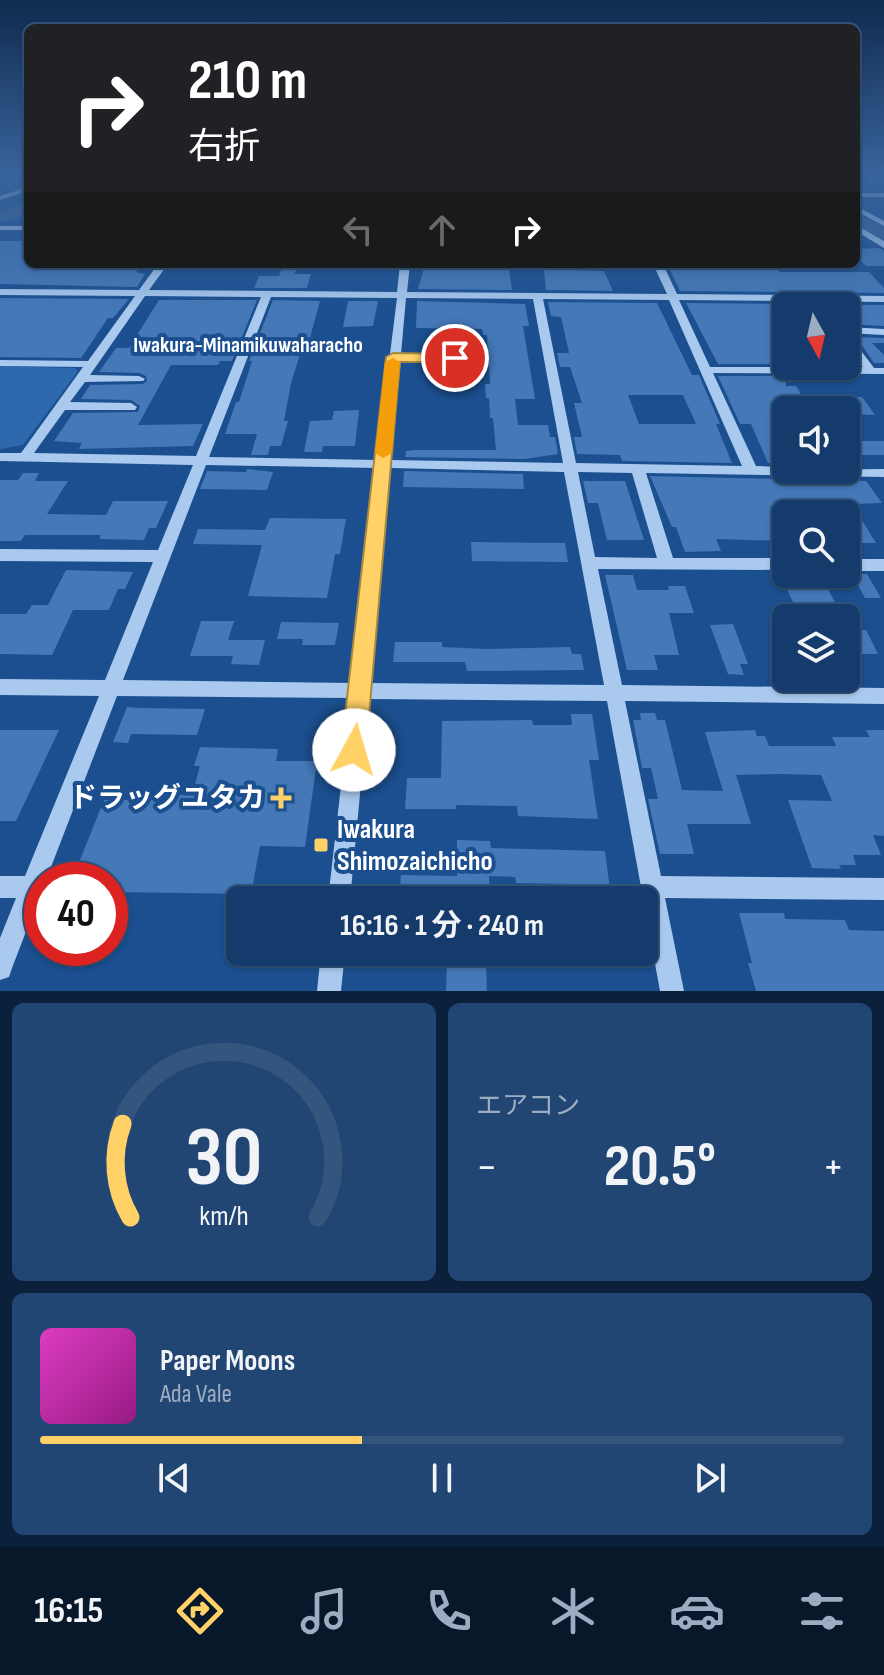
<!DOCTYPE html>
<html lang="ja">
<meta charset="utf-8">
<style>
:root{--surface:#143b6b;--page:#214673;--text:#f1f3f6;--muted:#9dadc1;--line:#33557e;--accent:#ffd166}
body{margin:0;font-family:"Sofia Sans Condensed","Noto Sans JP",sans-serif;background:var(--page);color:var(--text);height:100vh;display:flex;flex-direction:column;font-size:30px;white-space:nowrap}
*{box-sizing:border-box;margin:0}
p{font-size:26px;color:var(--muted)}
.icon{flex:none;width:44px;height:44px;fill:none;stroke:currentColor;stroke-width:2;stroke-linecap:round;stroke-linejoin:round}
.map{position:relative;height:991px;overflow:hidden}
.panel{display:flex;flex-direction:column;gap:12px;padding:12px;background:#0b203b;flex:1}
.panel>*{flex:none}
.guide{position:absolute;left:24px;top:24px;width:836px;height:244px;border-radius:12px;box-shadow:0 2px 6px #0004,0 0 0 2px var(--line);background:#202124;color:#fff;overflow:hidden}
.needle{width:52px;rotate:172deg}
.buttons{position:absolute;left:772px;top:292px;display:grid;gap:16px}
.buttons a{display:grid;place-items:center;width:88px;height:88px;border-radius:12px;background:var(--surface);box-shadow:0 2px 6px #0004,0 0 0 2px var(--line);font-size:40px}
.speed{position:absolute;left:24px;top:862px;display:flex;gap:16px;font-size:40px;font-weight:700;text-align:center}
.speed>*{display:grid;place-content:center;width:104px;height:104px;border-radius:50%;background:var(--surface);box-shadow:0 2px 6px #0004,0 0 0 2px var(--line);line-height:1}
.speed .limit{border:12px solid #d22;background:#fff;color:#111}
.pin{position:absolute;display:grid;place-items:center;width:68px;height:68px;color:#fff;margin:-34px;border:4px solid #fff;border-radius:50%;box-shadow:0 2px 8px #0007}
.me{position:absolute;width:88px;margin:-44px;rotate:6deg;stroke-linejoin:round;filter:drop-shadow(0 0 6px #0008)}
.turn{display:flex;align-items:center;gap:28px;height:168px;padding:0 32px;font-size:36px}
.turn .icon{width:104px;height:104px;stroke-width:2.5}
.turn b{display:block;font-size:56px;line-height:68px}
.lanes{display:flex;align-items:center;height:76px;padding:0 32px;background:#0003;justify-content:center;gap:40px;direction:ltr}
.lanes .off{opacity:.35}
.big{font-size:60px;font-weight:700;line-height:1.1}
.panel .tile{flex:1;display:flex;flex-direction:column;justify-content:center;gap:12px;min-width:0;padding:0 28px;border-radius:12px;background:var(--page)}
.panel .dial{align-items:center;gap:0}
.dial svg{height:208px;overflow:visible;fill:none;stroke:var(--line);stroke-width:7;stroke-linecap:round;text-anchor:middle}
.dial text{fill:var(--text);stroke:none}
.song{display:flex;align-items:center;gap:24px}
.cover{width:96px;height:96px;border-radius:12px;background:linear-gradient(135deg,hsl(310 70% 55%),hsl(310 70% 35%))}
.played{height:8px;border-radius:4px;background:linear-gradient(90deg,var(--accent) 40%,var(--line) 40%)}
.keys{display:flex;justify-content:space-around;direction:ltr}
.heat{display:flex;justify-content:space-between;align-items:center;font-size:44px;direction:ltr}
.panel .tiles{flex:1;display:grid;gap:12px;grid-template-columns:1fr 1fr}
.tile:last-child{grid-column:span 2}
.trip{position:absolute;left:226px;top:886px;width:432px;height:80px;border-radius:12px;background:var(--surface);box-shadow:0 2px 6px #0004,0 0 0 2px var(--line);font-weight:700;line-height:80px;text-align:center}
.menu{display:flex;height:128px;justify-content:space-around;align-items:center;background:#08182b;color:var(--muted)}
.menu .icon{width:56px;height:56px}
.menu .current{color:var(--accent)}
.menu b{font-size:36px;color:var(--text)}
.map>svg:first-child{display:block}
</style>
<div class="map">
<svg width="884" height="991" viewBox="0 0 884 991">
<rect width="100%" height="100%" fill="#1b4f8f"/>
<path fill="#2e69ad" d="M0,366L75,368L78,371L23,445L0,449Z"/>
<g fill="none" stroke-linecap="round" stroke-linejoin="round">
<g fill="#3c6290" fill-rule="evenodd">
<path d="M28,203V214L0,223V212Z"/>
<path d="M856,213L884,227V240L856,225Z"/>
</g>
</g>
<g fill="#4478b7" fill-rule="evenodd">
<path d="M0,241H28V264H142L136,272L145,274L137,287L0,284Z"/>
<path d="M879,248L884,251V266H866L856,256V249Z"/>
<path d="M440,264H503V270H509L512,290L418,289L424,268L440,269Z"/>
<path d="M681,264H774L780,272H869L884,288V293L680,291L668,266Z"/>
<path d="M544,269L604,271L613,291L546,290Z"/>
<path d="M281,270H296L294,274H311L307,288H254L259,276H279Z"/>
<path d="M0,298L129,299L113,318H108L81,358L0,357Z"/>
<path d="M159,300H257L232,361H220L218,365H171L138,425L203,424L193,446L79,449L82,443L54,441L73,413L138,412L140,406L131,400L81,399L90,385L143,384L147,381L146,376L139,373L99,372L116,348H129Z"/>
<path d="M273,300L320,301L308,345H303L291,383L284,421H288L281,446H270L268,455H251L257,434H225L236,402H239L252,361H249Z"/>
<path d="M348,301H378L373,326L343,327Z"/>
<path d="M417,301L525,304L529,326H523L535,399H515L518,425H548L550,437H555L558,454L525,459L405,457L406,451L414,450H496L493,418H490L489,398H486L485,384H490L487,335H483L482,329L416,328Z"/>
<path d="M548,302L657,303L692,375H699L720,424H716L732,463L622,461L620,455L577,454L574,437H582L574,403H582L570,367H560L557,353H569L561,317L551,316ZM628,395H683L696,424H639Z"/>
<path d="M686,303L884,305V326L846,324V306H786V364H718Z"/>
<path d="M856,337L884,338V343H872L884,355V363H874Z"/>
<path d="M718,376H786V386H796L808,406H786V464L768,463L751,424H740Z"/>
<path d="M846,397H862L875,415L846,414Z"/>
<path d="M359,410L355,446H323L322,452H304L310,421L332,420L334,411Z"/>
<path d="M852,441H884V455H861Z"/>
<path d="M247,469L273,472L267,490L200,489L207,471L246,472Z"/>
<path d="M404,471L523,474L524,489L403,487Z"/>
<path d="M23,473H39L35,481H68L47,514L106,515L113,501H168L156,528H149L144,540L99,539L101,535H25L21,541H0V480H18Z"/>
<path d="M650,476L866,481L882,503L852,504L876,543H846V510L770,511L784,541L716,539L721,551L685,552L676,527H672Z"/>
<path d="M583,481H625L644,540H607L598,503H588Z"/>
<path d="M270,518L346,519L340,554H335L327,598L248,596L262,545L193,544L198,529L265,530Z"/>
<path d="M471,542L565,543L568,562L472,561Z"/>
<path d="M66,570L133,572L125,589H118L109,610H73L52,655L0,654V614H26L32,605H48Z"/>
<path d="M852,574H867L881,598H865Z"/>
<path d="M605,575H633L637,590H669L668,586H685L694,613H669L679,655H654L658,670H627Z"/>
<path d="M785,585H826L843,618L799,615Z"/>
<path d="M201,621H234L228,640H265L259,665L231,664L233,656H190Z"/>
<path d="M281,622L339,623L335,645H302L303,639H277Z"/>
<path d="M733,624L748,664H740L744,675L728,674L710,625Z"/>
<path d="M846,630H866L878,654H850L846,645Z"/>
<path d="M395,642H442V647L486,649L570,647L572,654H581L584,670L467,671L465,662H393Z"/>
<path d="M127,707L141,708L205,709L197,735L131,734L128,743L113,742Z"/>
<path d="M640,713H655L657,720H665L682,790L723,791L705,732L755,730L757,736H765L769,746H836L832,737H870L866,730H884V836L873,835L881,855H853L856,865H839L841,869L812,868L788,800L832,801L821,775L779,774L736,775L751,824H687L694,854H660L648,799H658L651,768H642L633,720H641Z"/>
<path d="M571,714H592L599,760H589L598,819L518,816L517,806L456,805V809H405L407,778H441L442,721L532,720L533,725H572Z"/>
<path d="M0,730H59L16,821H0Z"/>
<path d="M200,747L278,749L276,761H317L305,847L260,846L251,894L110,892V880H72L104,800H146L148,794L192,795L200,766H194Z"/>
<path d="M457,840L490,841L491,848L605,851L610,889H566L565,884L516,883L515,877L489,876L490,900H399L401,875L457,876Z"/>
<path d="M739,913H784L785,919L845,920L849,930L884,931V991H756L748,963H752Z"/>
<path d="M447,962L486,963L487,991H446Z"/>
</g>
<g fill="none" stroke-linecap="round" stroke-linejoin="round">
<g fill="#a9c9ee" fill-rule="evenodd">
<path d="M28,187V191L0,200V196Z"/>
<rect x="856" y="193" width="28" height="4"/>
<path d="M856,206L884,221V226L856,211Z"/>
<path d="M856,225L884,241V248L856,231Z"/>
<rect x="0" y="226" width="28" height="4"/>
<path d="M158,264H168L149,290L397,292L400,264H410L407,292L667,294L653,264H663L677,294L884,296V302L679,300L710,367H863L846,345V335L850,336L874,368H884V374L713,373L756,466L786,467V470L884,469V477L646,473L673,558H786V570L598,569L622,685L884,688V704L625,701L661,876L884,878V900L665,898L684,991H660L607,701L369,699L350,900H328L351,698L117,696L46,880H42V890L12,968L9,977L0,980V938L16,898H0V876H25L99,696L0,695V679L105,680L153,562L0,561V549L158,550L193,465L0,461V453H21L83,367L0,366V360L88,361L135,296L0,295V289L139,290ZM145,296L261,297L196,456L34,453L65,410H135L137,407L131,403L70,402L85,382L143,381L145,379L139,376L90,375ZM271,297L397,298L390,354L387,357L390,359L378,460L209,457ZM406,298L533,299L563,463L391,460L401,360L455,361L461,358L455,355L401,354ZM543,299L669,300L742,466L576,463ZM206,465L377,468L353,683L123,680ZM391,468L564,472L604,685L371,683ZM578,472L632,473L657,558L595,557Z"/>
<path d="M846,327L884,329V335L846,333Z"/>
<rect x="846" y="559" width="38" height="12"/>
<path d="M321,952H345L341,991H317Z"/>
</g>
</g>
<linearGradient id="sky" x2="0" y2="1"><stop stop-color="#0f2b4f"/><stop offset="0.55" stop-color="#39639b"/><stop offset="1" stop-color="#39639b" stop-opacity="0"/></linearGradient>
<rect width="884" height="312" fill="url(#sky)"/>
<path fill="#ffd166" stroke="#a68842" stroke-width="2" d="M393,353L455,354L462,358L455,362H400L366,750L363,759L354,762L345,759L341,750L386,357Z"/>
<path fill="#f59e0b" d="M393,358L400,362L392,453L383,458L375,453L385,362Z"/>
<g fill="#ffd166" stroke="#1b4f8f" stroke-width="3">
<path d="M277 786h8v8h8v8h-8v8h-8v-8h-8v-8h8z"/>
<rect x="313" y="837" width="16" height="16" rx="4"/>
</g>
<g text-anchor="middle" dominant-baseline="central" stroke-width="8" stroke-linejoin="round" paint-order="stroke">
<g font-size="22" font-weight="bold" fill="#fff" stroke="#1b4f8f">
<text x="248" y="345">Iwakura-Minamikuwaharacho</text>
</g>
<g font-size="28" font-weight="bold" fill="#fff" stroke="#1b4f8f" text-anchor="end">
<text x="265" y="798">ドラッグユタカ</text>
<text x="337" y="829" text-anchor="start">Iwakura<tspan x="337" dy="32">Shimozaichicho</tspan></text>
</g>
</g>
</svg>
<div class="buttons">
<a><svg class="needle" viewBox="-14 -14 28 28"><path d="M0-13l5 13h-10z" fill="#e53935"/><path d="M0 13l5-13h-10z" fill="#9dadc1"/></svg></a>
<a><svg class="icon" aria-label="sound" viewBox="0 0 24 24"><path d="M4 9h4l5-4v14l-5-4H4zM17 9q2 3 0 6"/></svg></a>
<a><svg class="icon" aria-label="search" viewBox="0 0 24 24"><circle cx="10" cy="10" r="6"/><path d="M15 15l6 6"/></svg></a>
<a><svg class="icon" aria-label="layers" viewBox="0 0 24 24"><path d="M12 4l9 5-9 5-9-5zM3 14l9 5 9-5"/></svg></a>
</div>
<div class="speed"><div class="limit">40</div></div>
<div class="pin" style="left:455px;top:358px;background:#d93025"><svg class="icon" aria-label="arrive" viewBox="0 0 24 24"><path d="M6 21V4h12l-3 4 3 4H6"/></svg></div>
<svg class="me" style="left:354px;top:750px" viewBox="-20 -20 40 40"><circle r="19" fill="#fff"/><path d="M0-13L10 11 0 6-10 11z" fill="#ffd166"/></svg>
<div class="trip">16:16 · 1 分 · 240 m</div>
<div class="guide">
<div class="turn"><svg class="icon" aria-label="right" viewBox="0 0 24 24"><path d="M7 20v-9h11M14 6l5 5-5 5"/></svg><div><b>210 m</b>右折</div></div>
<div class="lanes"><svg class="icon off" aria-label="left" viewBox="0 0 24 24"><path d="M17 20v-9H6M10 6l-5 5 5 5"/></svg><svg class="icon off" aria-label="ahead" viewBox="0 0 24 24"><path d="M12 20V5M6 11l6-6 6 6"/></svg><svg class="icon" aria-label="right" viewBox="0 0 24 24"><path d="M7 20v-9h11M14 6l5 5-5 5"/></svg></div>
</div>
</div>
<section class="panel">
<div class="tiles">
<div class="tile dial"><svg viewBox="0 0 100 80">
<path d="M14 69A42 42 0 1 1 86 69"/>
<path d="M14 69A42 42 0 0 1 11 33" stroke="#ffd166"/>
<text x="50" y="56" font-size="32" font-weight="700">30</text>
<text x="50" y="72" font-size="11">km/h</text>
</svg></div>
<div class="tile"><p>エアコン</p>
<div class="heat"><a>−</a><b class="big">20.5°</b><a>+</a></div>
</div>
<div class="tile">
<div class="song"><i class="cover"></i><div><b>Paper Moons</b><p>Ada Vale</p></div></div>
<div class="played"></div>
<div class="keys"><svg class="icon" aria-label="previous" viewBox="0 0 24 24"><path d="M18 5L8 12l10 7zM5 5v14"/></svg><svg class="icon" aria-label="pause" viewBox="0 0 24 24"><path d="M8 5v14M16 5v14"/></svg><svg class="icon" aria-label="next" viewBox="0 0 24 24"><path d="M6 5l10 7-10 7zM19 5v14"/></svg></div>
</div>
</div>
</section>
<nav class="menu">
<b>16:15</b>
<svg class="icon current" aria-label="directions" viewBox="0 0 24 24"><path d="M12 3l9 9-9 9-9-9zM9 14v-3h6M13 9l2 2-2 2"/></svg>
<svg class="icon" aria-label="music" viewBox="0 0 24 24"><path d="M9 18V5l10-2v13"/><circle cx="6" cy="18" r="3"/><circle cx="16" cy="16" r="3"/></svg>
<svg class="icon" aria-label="phone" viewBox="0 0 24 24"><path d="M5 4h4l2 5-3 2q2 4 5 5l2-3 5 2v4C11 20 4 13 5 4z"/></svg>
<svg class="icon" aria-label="climate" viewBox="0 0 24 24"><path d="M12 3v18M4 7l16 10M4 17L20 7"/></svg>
<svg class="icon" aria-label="car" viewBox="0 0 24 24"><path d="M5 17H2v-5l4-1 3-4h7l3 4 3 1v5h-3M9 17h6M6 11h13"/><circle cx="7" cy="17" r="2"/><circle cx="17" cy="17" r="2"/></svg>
<svg class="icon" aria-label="filters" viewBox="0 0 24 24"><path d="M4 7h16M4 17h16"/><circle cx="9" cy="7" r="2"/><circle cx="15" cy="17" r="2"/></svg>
</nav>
